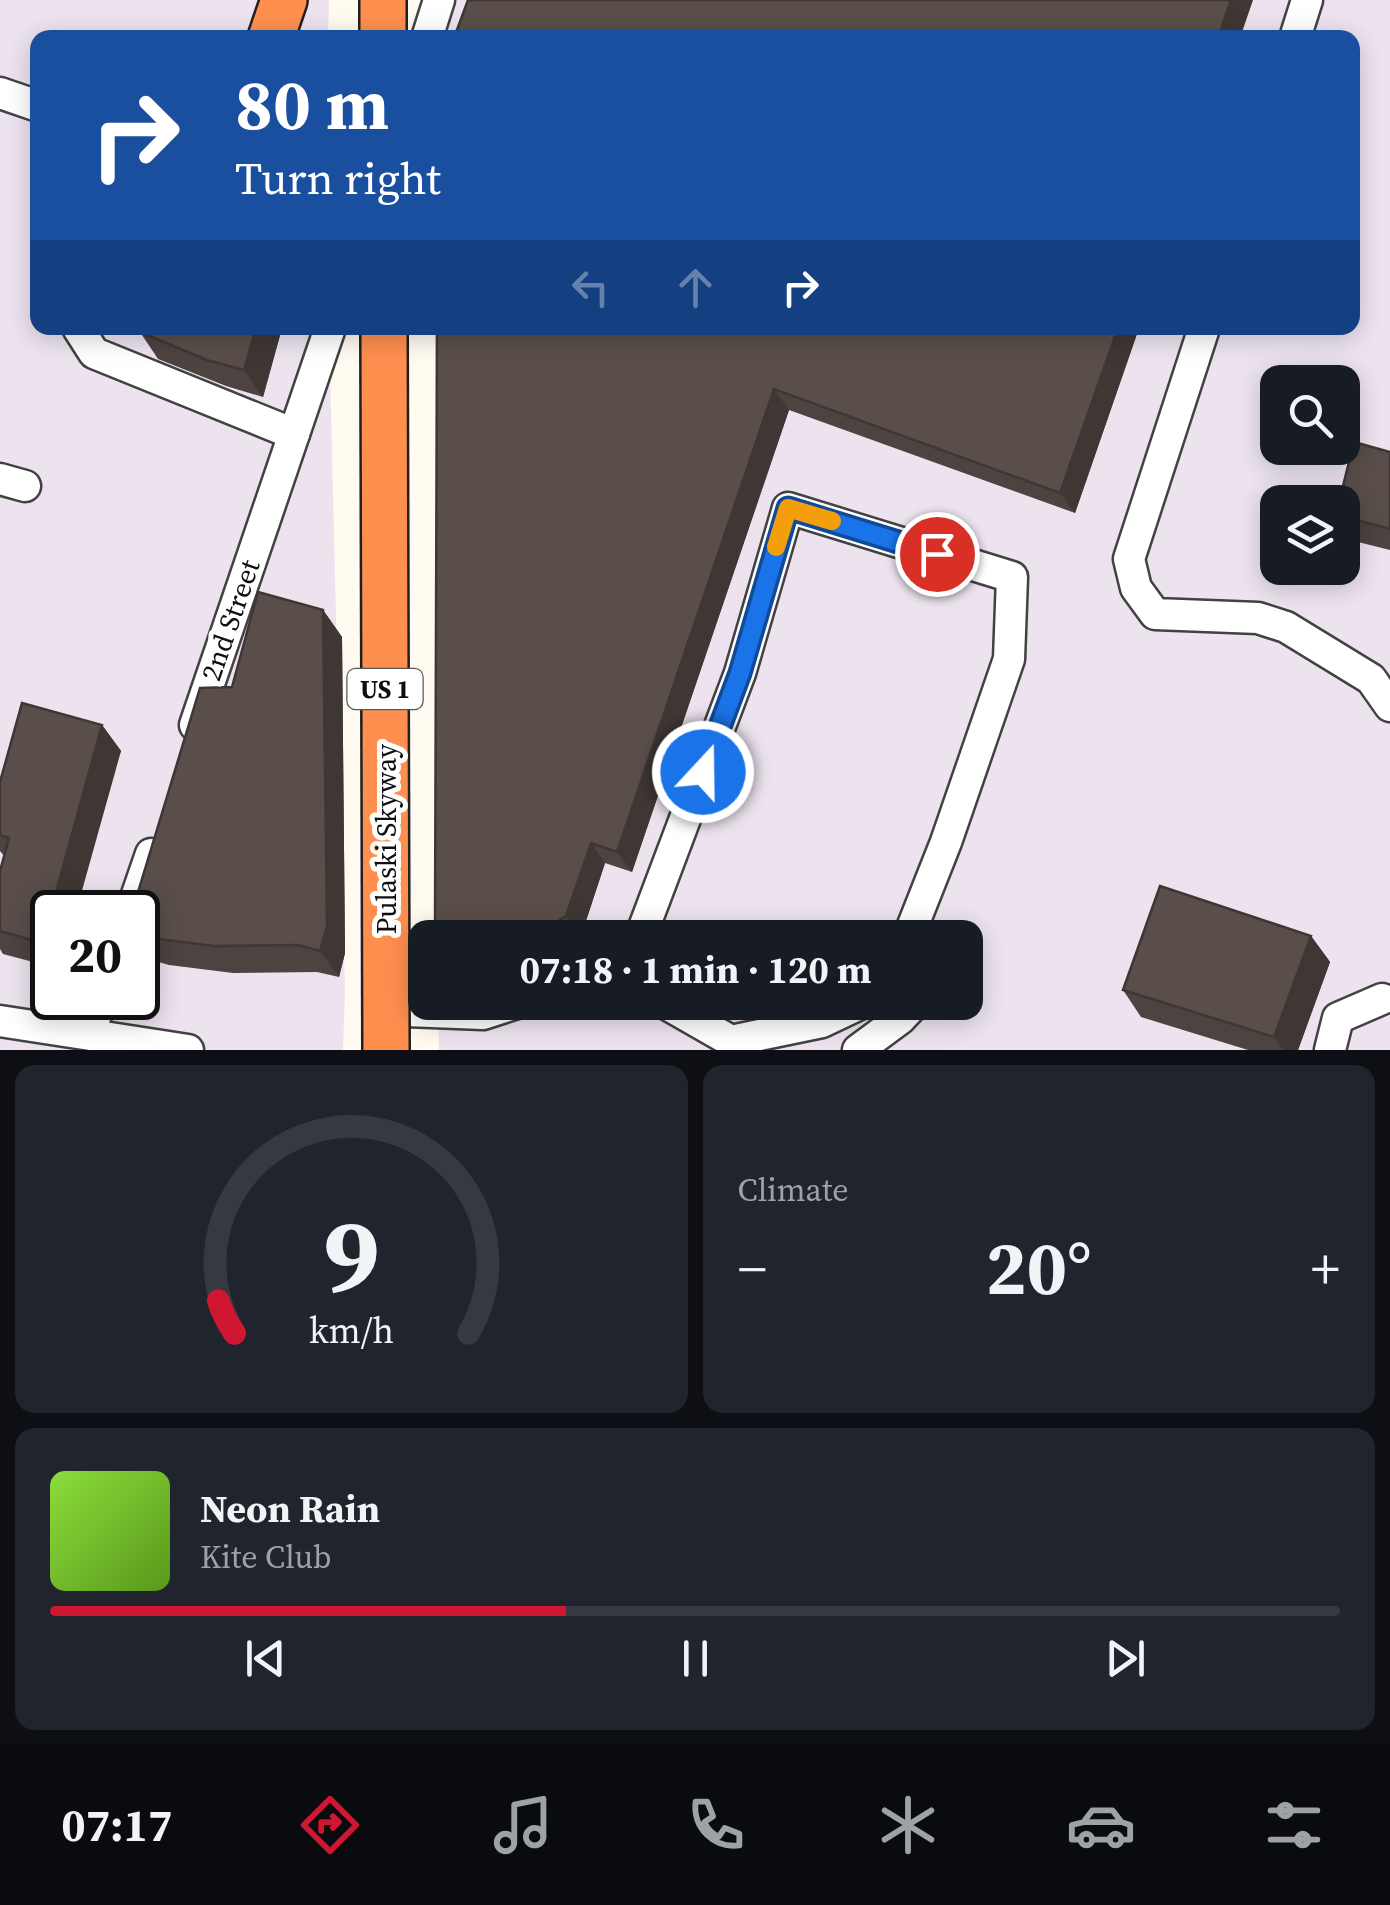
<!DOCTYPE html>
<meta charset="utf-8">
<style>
:root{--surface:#171b24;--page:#20242c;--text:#f1f3f6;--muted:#9ea1a6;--line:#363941;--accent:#cf1731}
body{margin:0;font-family:"Source Serif 4",serif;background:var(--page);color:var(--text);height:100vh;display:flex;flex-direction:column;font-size:38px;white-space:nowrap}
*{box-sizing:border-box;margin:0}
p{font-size:32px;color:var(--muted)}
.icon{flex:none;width:55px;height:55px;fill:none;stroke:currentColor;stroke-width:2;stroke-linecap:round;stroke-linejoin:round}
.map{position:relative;height:1050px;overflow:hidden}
.details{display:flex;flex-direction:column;gap:15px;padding:15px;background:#0d0f14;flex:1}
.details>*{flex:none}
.top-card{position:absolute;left:30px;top:30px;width:1330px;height:305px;border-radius:20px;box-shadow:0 5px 25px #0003;background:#1a4fa0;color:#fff;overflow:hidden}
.controls{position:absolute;left:1260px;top:365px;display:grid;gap:20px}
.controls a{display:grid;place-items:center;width:100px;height:100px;border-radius:20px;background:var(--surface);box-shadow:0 5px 25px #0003;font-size:50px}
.speed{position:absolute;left:30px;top:890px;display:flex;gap:20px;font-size:50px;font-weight:700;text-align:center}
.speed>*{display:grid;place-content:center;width:130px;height:130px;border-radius:50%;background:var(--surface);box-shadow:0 5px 25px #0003;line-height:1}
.speed .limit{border:5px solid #111;border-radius:15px;background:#fff;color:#111}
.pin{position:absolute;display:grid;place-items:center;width:85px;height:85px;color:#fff;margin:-42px;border:5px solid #fff;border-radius:50%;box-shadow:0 2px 10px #0007}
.me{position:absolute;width:110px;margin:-55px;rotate:21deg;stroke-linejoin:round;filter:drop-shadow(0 0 8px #0008)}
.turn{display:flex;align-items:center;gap:35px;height:210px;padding:0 40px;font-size:45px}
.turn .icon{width:130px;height:130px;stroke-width:2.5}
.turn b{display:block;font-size:70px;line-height:85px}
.lanes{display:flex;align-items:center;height:95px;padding:0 40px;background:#0003;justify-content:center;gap:50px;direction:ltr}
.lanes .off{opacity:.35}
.big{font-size:75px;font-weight:700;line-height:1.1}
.details .tile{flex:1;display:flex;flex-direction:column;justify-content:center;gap:15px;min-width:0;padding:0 35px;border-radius:20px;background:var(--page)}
.details .dial{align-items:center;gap:0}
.dial svg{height:260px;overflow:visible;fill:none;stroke:var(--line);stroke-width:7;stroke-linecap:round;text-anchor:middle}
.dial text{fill:var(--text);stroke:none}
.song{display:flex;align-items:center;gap:30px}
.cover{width:120px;height:120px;border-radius:15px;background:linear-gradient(135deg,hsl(90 70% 55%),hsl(90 70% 35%))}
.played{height:10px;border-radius:5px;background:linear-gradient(90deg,var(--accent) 40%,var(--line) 40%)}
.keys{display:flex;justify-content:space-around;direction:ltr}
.heat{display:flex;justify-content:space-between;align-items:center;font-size:55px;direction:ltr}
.details .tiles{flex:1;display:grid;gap:15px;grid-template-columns:1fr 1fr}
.tile:last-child{grid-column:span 2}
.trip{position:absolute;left:408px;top:920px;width:575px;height:100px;border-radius:20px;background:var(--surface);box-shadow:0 5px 25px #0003;font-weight:700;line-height:100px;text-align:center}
.tabs{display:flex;height:160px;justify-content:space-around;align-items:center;background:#090b0e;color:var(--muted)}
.tabs .icon{width:70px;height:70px}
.tabs .selected{color:var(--accent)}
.tabs b{font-size:45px;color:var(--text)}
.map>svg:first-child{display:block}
</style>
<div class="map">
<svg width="1390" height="1050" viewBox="0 0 1390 1050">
<rect width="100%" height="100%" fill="#fffbf1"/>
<g fill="#ece3ee" fill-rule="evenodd">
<path d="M0,0H329L328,37L38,38V328H329L345,993L343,1050H0ZM52,912H138V998H52Z"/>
<path d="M433,0H1390V1050H439L438,1003L965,1002V938L438,937L435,328H1352V38H433ZM1278,382H1342V448H1278ZM1278,502H1342V568H1278Z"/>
</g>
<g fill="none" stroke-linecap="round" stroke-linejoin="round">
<defs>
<g id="minor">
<path d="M427,38L439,0"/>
<path d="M1295,38L1307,0"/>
<path d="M0,93L38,106"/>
<path d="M78,328L94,353L294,434"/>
<path d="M1204,328L1129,559L1136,588L1155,614L1258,618L1286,627L1371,679L1390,706"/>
<path d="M0,479L25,486"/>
<path d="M195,725L330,328"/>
<path d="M131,912L151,854"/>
<path d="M640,938L740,673L788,508L1012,577L1009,659L946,842L908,938"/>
<path d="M663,1002L731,1041L822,1022L864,1002"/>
<path d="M381,1010L483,1014L520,1002"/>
<path d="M0,1021L188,1050"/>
<path d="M89,1034L102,998"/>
<path d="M858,1050L900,1019L916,1002"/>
<path d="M1330,1050L1338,1018L1382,999"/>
</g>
<g id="highway">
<path d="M383,0V38"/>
<path d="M271,38L284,0"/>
</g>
</defs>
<use href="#minor" stroke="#424242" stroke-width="35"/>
<use href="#highway" stroke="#202020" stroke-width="50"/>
<use href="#minor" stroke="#fff" stroke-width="30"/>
<use href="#highway" stroke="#ff8f4f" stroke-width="45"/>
<defs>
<path id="highway-bridge" d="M384,328L386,1050"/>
</defs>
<use href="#highway-bridge" stroke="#202020" stroke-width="50" stroke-linecap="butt"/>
<use href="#highway-bridge" stroke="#ff8f4f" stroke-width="45"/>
</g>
<g fill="#4d4340">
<path d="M141,328H282L263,397L226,386L158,359L140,332Z"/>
<path d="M437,328H1139L1075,513L789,410L632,872L605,863L581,936L578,938H444L435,925Z"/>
<path d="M1390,452V550L1354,541L1342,524V502Z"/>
<path d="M323,610L342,637L345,953L339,977L317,972L233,973L169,965L144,958L138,948V912L232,687Z"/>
<path d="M102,725L121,751L52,912V967L3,954L0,949V871L4,856L0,851V782Z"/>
<path d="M1311,936L1330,962L1298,1050H1248L1141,1017L1123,990Z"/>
</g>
<g fill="#3e3734">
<path d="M1231,0H1253L1240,38H1218Z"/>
<path d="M256,328H282L263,397L244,370Z"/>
<path d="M1118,328H1139L1075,513L1060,493Z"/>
<path d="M774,389L789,410L632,872L617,852Z"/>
<path d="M323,610L342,637L345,953L339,977L320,951Z"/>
<path d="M102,725L121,751L76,912H52V958L42,943Z"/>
<path d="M591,843L605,863L581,936L566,916Z"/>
<path d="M1311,936L1330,962L1298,1050H1283L1274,1037Z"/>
</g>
<g fill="#594e4a" stroke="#3e3734" stroke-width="2.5">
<path d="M468,0H1231L1218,38H454Z"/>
<path d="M141,328H256L244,370L207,360L140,332Z"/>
<path d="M437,328H1118L1060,493L774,389L617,852L591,843L566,916L530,938H469L435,925Z"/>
<path d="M1354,442L1390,452V529L1342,516V502H1339Z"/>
<path d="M258,592L323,610L327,926L320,951L299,945L214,946L150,938L138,935V912H132L200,688L232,687Z"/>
<path d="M22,703L102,725L42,943L0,931V871L9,838L0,835V782Z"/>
<path d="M1160,886L1311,936L1274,1037L1123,990Z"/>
</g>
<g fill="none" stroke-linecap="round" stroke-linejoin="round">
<defs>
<path id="route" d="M703,772L740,673L788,508L937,554"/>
</defs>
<use href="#route" stroke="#114b97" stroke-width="25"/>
<use href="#route" stroke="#1a73e8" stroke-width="18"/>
<path stroke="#f59e0b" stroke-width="18" d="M776,547L788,508L832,521"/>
</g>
<g text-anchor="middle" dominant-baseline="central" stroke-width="10" stroke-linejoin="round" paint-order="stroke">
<rect fill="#fff" stroke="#575757" stroke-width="2.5" x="347.5" y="669" width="75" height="40" rx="8"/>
<g font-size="25" font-weight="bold" fill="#0f0f0f">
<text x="385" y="689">US 1</text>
</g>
<g font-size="28" fill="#0f0f0f" stroke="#fff">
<text transform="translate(230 620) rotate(-71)">2nd Street</text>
<text transform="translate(386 839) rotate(-90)">Pulaski Skyway</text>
</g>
</g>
</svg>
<div class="controls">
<a><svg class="icon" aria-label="search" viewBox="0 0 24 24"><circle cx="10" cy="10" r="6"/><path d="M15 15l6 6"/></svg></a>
<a><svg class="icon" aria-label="layers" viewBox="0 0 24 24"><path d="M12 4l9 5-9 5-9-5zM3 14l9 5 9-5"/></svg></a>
</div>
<div class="speed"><div class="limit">20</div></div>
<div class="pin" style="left:937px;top:554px;background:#d93025"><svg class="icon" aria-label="arrive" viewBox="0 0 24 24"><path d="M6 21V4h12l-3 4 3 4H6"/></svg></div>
<svg class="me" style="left:703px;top:772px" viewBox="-20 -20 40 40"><circle r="17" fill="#1a73e8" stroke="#fff" stroke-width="3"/><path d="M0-11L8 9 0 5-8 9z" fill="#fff"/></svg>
<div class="trip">07:18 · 1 min · 120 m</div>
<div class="top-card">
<div class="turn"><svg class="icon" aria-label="right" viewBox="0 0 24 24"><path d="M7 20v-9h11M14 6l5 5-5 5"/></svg><div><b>80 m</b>Turn right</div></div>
<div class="lanes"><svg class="icon off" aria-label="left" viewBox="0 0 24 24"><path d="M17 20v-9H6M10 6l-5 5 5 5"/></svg><svg class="icon off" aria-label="ahead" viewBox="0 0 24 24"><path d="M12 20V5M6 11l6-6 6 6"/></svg><svg class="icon" aria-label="right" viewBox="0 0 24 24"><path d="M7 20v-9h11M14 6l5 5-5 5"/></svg></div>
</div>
</div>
<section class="details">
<div class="tiles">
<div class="tile dial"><svg viewBox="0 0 100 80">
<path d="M14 69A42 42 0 1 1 86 69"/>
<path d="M14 69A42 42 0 0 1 9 59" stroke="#cf1731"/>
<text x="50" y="56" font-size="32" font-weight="700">9</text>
<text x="50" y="72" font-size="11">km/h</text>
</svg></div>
<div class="tile"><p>Climate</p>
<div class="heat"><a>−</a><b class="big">20°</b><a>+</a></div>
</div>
<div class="tile">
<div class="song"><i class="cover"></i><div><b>Neon Rain</b><p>Kite Club</p></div></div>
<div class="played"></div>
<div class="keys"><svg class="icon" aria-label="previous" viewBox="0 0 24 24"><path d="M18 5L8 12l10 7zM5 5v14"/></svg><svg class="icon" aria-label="pause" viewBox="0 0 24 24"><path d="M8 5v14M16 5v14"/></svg><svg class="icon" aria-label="next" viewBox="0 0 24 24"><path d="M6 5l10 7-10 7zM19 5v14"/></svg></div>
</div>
</div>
</section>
<nav class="tabs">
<b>07:17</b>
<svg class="icon selected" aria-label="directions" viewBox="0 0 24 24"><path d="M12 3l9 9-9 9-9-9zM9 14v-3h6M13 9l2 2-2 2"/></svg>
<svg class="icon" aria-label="music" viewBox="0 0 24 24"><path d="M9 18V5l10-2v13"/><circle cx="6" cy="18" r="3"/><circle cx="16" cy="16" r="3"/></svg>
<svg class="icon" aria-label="phone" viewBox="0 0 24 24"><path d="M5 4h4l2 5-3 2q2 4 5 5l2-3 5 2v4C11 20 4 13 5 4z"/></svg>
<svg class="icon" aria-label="climate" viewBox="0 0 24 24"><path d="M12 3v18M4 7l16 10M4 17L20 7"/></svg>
<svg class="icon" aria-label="car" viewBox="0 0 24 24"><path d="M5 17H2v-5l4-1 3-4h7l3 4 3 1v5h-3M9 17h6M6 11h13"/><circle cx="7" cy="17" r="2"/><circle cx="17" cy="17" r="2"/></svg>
<svg class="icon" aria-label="filters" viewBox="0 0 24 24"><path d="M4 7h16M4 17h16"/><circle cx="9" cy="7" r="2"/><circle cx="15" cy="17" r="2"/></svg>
</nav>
